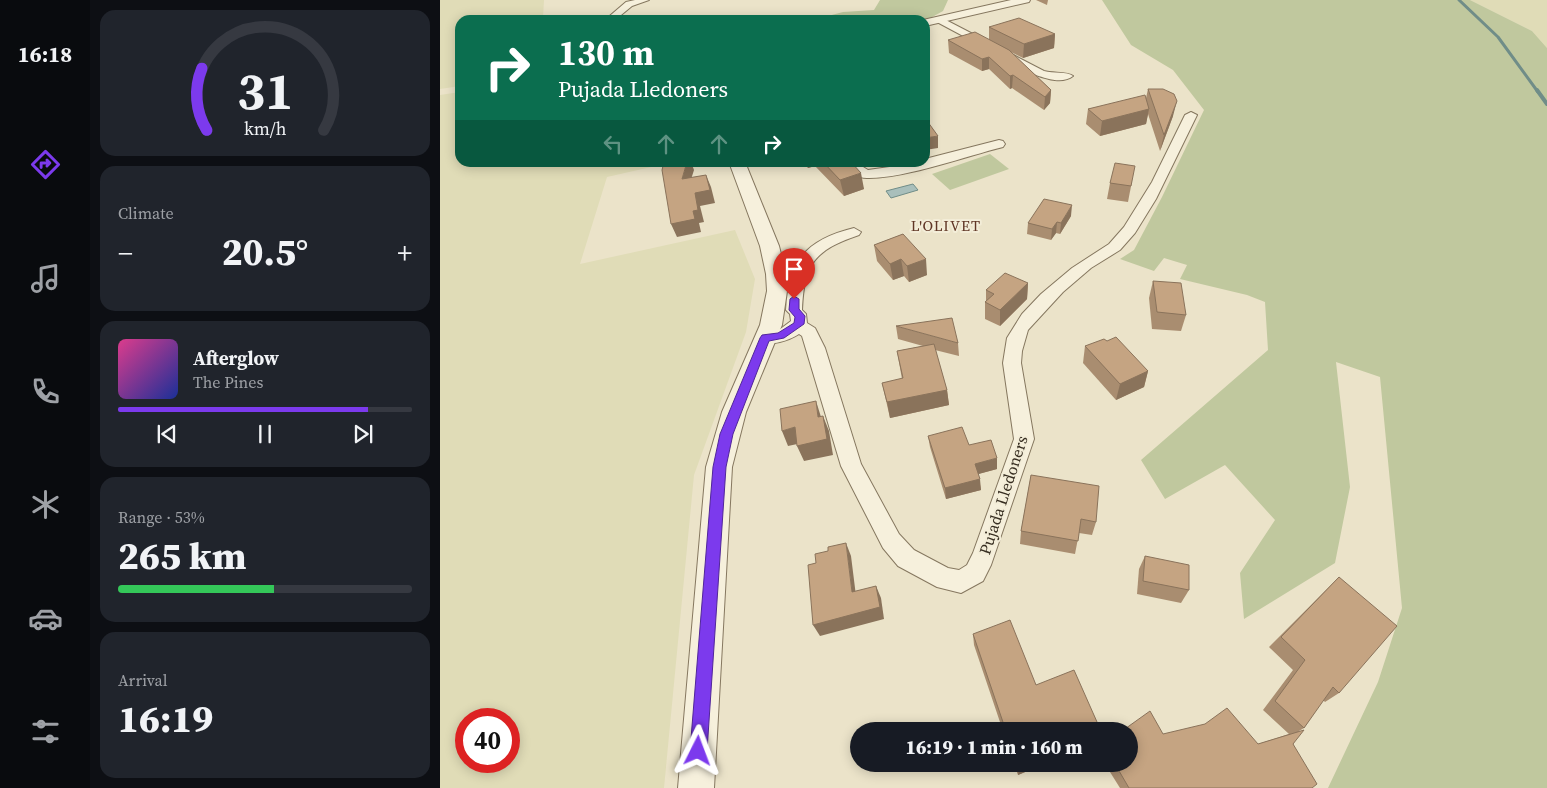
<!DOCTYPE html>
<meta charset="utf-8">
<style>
:root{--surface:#171b24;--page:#20242c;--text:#f1f3f6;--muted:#9ea1a6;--line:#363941;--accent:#7c3aed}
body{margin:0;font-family:"Source Serif 4",serif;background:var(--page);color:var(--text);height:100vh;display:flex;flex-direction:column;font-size:19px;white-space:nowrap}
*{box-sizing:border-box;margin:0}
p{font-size:16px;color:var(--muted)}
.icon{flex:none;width:28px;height:28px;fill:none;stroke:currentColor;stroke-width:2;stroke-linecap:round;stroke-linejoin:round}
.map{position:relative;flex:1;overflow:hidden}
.panel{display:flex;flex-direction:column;gap:10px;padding:10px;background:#0d0f14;width:350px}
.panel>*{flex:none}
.banner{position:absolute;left:15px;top:15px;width:475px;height:152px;border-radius:15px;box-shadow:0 2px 12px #0003;background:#0b6e4f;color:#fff;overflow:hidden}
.speed{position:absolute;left:15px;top:708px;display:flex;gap:10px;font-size:25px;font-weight:700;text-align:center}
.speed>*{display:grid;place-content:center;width:65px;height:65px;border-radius:50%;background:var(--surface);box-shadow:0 2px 12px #0003;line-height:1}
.speed .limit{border:8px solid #d22;background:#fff;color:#111}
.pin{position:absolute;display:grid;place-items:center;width:42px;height:42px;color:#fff;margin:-51px -21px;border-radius:50% 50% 50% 0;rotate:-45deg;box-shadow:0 0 5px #0007}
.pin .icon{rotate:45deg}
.me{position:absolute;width:55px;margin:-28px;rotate:3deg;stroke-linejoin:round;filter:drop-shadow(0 0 4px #0008)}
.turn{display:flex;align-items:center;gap:18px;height:105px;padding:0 20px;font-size:22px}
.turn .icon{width:65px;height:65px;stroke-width:2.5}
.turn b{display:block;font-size:35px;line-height:42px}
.lanes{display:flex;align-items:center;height:48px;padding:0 20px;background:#0003;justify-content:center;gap:25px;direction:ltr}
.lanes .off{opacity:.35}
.big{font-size:38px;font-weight:800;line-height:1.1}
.panel .tile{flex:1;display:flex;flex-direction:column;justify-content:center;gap:8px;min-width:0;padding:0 18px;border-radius:15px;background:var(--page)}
.panel .dial{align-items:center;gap:0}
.dial svg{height:130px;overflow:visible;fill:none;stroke:var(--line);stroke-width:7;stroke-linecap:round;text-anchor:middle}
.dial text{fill:var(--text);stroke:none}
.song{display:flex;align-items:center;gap:15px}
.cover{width:60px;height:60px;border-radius:8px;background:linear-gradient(135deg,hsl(330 70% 55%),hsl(230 70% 35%))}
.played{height:5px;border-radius:2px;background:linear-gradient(90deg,var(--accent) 85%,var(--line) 85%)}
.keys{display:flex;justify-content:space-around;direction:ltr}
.heat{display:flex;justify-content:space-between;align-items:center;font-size:28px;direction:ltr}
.charge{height:8px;border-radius:4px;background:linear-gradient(90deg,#34c759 53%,var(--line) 0)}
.trip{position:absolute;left:410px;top:722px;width:288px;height:50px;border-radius:25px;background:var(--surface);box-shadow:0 2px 12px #0003;font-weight:800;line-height:50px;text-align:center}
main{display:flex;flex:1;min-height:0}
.menu{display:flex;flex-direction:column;width:90px;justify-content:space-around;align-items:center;background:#090b0e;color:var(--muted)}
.menu .icon{width:35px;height:35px}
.menu .active{color:var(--accent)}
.menu b{font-size:22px;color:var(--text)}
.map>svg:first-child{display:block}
</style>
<main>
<nav class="menu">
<b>16:18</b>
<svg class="icon active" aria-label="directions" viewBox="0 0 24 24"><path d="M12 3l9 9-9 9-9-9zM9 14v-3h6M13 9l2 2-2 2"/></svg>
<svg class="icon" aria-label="music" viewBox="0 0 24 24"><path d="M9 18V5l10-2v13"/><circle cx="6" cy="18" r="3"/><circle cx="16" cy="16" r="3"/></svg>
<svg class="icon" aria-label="phone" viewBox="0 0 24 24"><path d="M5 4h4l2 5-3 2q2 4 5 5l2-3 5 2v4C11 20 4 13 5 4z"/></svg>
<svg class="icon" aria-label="climate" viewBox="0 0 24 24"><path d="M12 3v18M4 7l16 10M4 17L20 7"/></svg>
<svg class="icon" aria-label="car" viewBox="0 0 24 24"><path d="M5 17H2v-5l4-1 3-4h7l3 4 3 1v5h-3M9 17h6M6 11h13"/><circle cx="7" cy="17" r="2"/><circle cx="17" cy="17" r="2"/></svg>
<svg class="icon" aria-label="filters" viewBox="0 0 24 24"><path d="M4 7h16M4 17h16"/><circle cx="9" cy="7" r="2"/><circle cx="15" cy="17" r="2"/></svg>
</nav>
<section class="panel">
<div class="tile dial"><svg viewBox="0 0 100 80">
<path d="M14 69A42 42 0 1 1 86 69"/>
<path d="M14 69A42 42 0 0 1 11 31" stroke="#7c3aed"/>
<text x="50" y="56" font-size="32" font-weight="700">31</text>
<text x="50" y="72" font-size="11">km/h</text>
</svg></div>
<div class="tile"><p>Climate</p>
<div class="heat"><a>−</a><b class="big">20.5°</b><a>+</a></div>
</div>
<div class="tile">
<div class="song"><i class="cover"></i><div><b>Afterglow</b><p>The Pines</p></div></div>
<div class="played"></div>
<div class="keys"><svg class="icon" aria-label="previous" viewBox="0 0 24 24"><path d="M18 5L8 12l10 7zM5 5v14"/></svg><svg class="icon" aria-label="pause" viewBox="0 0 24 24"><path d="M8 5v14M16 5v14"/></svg><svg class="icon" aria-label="next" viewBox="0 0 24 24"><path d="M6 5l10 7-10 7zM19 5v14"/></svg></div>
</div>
<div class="tile"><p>Range · 53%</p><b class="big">265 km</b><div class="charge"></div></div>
<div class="tile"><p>Arrival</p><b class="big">16:19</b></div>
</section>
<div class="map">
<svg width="1107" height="788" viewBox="0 0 1107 788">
<rect width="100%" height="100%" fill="#ebe3c9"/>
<g fill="#e0dcb7" fill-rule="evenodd">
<path d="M0,0H104L103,18L106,20H20V86L0,89Z"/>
<path d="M1030,0H1107V48L1092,31Z"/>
<path d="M20,92V162L229,163L167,177L140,264L295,230L315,279L306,332L254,475L224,788H0V95ZM26,719H69V761H26Z"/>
</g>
<g fill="#c0c89e">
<path d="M440,0H508L503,11L485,21L435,20L431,17L408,20H373L403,12L434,10Z"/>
<path d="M662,0H1030L1092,31L1107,48V788H888L938,682L962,608L940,377L896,362L910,487L895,563L804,619L800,573L835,520L785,465L725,499L701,460L828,350L825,302L807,295L740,279L747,265L724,258L714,271L680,259L694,250L722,197L764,110L733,70L691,45Z"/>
<path d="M550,154L569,169L510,190L492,174Z"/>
</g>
<path fill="#a9bfbb" stroke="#708d88" d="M473,184L478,190L451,198L446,191Z"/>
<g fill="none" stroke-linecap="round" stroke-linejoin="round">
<path stroke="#708d88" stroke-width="3" d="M1019,0L1058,37L1098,92"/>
<path stroke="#708d88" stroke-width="4" d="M1097,90L1107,104"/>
<defs>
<g id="minor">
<path d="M195,0H209L192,6L175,20H165L186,2Z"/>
<path d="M500,17L604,71C613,74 627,71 633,76C623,84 607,79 596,75L497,22L495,20Z"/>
<path d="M751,112L757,115L716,199L695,233L680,250L651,268L623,292L588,330L582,351L581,363L594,439L551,565L543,581L521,593L497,587L458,566L443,548L401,466L362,336L359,334C348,341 332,346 319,342L316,338L319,334L339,330L351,321L350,314L346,310C349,261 365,240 414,228L421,232L419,235C375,250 364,263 362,310L366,314L367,323L375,328L385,348L421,464L459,534L474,550L508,568L519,570L527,565L533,553L574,439L563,363L567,338L582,314L601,294L632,268L669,244L684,227L712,182L745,115Z"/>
<path d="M559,140L563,141L565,144L563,147C527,156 463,179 427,178C417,178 408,171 402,162H415L428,170L485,162V159Z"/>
</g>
<g id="tertiary">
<path d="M571,0H590L589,2L485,26V20H483Z"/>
<path d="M289,162H305L339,246L346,274L347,291L342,325L306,412L292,467L274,788H238L266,467L282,412L320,325L327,291L326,274L320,246Z"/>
</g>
</defs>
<use href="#minor" stroke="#85775f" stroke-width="2"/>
<use href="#tertiary" stroke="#85775f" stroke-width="2"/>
<use href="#minor" fill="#f6f0dc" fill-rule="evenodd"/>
<use href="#tertiary" fill="#f6f0dc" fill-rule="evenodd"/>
</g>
<g fill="#a98d70">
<path d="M596,0H608L607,5Z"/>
<path d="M549,27L615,34L614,48L583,58L571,52L611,90L610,103L604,110L572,88L570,89L549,69L542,71L509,53L508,40H549Z"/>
<path d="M708,89L733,116L720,151L708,114L706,124L660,136L646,124L648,109L706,98Z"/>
<path d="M358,162H411L424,189L404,196L375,166L368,168L364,164L361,166Z"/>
<path d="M692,181L688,202L667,199L670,183Z"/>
<path d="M631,216L620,234L616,233L611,240L587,234L588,223Z"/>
<path d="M463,234L487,275L469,282L464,276L453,280L437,261L434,245Z"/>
<path d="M713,281L746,315L741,331L712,329L709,298Z"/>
<path d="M588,283L587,299L560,326L545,319V302L546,301V290Z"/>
<path d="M456,326L518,343L519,356L495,350L507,390L509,405L450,418L442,383L462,379L457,351L483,346L458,339Z"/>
<path d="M667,341L708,371L704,387L676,400L643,363L645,346Z"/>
<path d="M488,436L529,445L557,469L538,474L541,490L506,499L490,447Z"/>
<path d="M591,475L656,522L652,535L639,533L635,554L580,544L581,531Z"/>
<path d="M705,556L749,590L741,603L697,594L699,569Z"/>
<path d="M899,577V693L885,702L883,700L864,728L859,731L853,744L872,788H680L665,764H689L723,734L818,744L849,734L823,710L853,670L829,647Z"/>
<path d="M533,634L596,685L661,731H563L534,645Z"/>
<path d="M574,764H604L578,775Z"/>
</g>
<g fill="#8a735b">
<path d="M615,34L614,48L583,58L584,44Z"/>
<path d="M549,57V69L542,71V59Z"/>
<path d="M573,75L572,88L570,89V76Z"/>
<path d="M611,90L610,103L604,110L605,97Z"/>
<path d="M737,101L733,116L720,151L724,135Z"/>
<path d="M709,109L706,124L660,136L662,121Z"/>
<path d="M498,136V148L485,150V138Z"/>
<path d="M247,162H251L254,170L247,192L242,179Z"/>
<path d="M360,162H364V164L361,166Z"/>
<path d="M367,162H375V166L368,168Z"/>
<path d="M421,173L424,189L404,196L400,180Z"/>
<path d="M266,175L271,187L275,203L260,206L264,222L259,223L261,232L237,237L231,224L253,211L255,193Z"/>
<path d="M632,205L631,216L620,234L621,223Z"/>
<path d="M617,222L616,233L611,240L612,229Z"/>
<path d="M461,259L464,276L453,280L450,264Z"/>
<path d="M486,259L487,275L469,282L467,266Z"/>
<path d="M588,283L587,299L560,326V310Z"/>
<path d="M708,371L704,387L676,400L680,384Z"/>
<path d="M507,390L509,405L450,418L447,402Z"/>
<path d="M376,401L381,417H378Z"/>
<path d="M383,416L389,431L393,455L364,461L357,446Z"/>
<path d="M355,427L362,443L348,446L342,431Z"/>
<path d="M557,458V469L535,475V464Z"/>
<path d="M540,479L541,490L506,499L505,488Z"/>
<path d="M406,543L411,556L417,604L412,592Z"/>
<path d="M436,586L441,598L444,619L380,636L373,625Z"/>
<path d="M591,764H604L578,775L579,769Z"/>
</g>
<g fill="#c5a482" stroke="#8a735b">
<path d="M579,18L615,34L584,44L549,27Z"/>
<path d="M535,32L569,50L611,90L605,97L573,75L570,76L549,57L542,59L508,40Z"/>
<path d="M708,89H723L734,94L737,101L724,135Z"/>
<path d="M705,95L709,109L662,121L648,109Z"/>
<path d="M485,118L498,136L485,138Z"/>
<path d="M224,162H247L242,179L266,175L270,190L255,193L258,210L253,211L255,219L231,224L222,170Z"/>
<path d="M383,162H411L421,173L400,180Z"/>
<path d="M675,163L695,166L691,186L670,183Z"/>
<path d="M604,199L632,205L621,223L617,222L612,229L588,223Z"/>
<path d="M463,234L486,259L467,266L461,259L450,264L434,245Z"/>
<path d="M565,273L588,283L560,310L545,302L554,294L546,290Z"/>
<path d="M713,281L741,283L746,315L717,312Z"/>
<path d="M512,318L518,343L456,326Z"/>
<path d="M676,337L708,371L680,384L645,346L664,339L667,341Z"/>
<path d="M494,344L507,390L447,402L442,383L463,378L457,351Z"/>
<path d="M376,401L378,417L383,416L387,439L357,446L355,427L342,431L340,409Z"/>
<path d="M522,427L529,445L551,440L557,458L535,464L540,479L505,488L488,436Z"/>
<path d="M591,475L659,486L656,522L641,519L638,541L581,531Z"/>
<path d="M406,543L412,592L436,586L440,607L373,625L368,565L376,563L375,554L388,551V547Z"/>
<path d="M705,556L749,565V590L703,581Z"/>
<path d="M899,577L957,626L899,693L893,687L864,728L835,701L865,660L841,637Z"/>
<path d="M570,620L596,685L634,670L661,731H566L533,634Z"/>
<path d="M787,708L818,744L864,730L853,744L877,784L872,788H689L675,764H689V731H682L710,711L723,734L765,724Z"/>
<path d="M577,764H591L579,769Z"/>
</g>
<path fill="#7c3aed" stroke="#51269a" d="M354,296L359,299V309L365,316L364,324L344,338L329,341L293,434L286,467L267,751L265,757L258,760L252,757L250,751L273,467L280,434L320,338L322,335L338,333L354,323L355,317L349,310L350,299Z"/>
<g text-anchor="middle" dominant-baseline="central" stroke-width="4" stroke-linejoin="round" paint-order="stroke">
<g font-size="15" letter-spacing="1" fill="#603625" stroke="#f3edd8">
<text x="506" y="225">L'OLIVET</text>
</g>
<g font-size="16" fill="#372e21" stroke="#f3edd8">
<text transform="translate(563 495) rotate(-72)">Pujada Lledoners</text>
</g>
</g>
</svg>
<div class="speed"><div class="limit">40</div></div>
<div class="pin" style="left:354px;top:299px;background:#d93025"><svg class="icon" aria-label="arrive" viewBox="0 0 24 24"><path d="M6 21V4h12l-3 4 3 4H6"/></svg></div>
<svg class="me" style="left:258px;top:751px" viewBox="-20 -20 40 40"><path d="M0-17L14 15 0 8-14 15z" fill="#7c3aed" stroke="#fff" stroke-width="4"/></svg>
<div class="trip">16:19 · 1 min · 160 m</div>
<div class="banner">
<div class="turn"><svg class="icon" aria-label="right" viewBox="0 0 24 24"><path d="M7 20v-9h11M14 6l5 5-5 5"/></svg><div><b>130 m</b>Pujada Lledoners</div></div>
<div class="lanes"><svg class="icon off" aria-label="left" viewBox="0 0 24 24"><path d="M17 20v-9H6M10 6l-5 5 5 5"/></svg><svg class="icon off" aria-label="ahead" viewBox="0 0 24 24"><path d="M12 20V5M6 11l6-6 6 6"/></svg><svg class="icon off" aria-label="ahead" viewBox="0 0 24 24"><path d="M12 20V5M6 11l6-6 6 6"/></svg><svg class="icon" aria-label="right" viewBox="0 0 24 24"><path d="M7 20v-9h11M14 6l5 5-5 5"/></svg></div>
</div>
</div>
</main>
